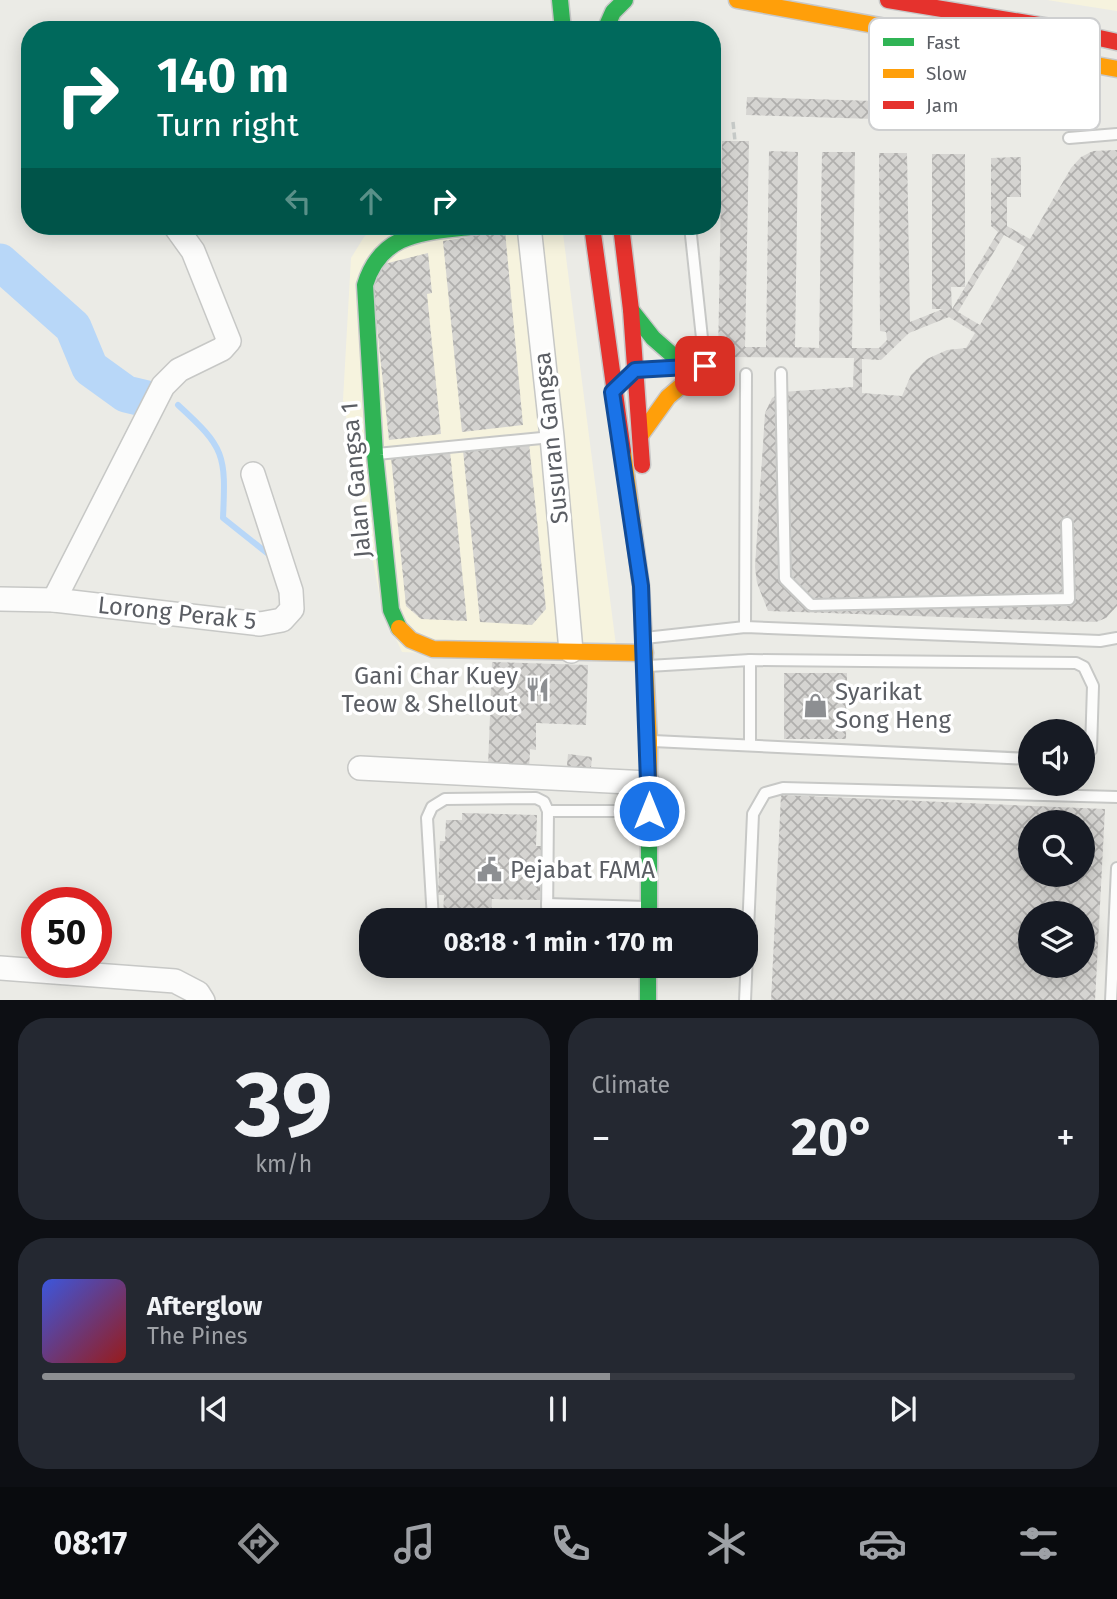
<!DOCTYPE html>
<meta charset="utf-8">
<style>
:root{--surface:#171b24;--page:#242831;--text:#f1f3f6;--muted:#9ea1a6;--line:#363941;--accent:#8d8f92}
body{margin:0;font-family:"Fira Sans",sans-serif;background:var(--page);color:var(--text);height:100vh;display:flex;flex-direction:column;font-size:26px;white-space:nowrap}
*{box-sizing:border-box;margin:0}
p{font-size:23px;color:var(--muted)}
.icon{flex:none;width:38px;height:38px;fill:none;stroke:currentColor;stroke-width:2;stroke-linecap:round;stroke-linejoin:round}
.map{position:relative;height:1000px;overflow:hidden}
.drawer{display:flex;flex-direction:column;gap:18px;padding:18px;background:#0d0f14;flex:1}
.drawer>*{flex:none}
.banner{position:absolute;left:21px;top:21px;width:700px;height:214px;border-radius:28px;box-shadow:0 4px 18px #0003;background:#00695c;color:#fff;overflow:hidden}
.controls{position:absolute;left:1018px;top:719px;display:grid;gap:14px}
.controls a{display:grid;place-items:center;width:77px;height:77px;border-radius:50%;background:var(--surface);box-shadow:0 4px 18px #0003;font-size:35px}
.speed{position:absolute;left:21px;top:887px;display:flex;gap:14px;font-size:35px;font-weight:700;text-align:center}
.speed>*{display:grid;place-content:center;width:91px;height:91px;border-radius:50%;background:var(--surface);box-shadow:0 4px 18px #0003;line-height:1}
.speed .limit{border:10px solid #d22;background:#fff;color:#111}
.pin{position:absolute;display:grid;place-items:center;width:60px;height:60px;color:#fff;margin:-30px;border-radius:14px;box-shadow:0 4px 10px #0006}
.me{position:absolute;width:77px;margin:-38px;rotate:0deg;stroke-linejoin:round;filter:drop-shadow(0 0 5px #0008)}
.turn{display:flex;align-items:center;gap:24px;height:147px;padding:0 21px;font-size:32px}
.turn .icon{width:91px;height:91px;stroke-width:2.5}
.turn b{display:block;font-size:49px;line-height:60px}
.lanes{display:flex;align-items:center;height:66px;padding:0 21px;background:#0003;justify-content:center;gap:35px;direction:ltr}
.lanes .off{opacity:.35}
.big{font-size:52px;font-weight:700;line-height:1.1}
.drawer .tile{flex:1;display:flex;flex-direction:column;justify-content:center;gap:10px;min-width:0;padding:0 24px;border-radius:28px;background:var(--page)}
.drawer .dial{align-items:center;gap:0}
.dial b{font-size:91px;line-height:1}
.song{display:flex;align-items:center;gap:21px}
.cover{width:84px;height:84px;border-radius:10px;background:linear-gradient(135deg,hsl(230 70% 55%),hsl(0 70% 35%))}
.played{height:7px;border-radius:4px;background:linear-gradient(90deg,var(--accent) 55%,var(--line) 55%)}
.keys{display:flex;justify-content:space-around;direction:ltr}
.heat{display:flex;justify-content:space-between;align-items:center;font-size:38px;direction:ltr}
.drawer .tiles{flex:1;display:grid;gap:18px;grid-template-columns:1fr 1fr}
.tile:last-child{grid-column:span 2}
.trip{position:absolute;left:359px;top:908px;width:399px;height:70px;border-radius:28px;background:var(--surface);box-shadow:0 4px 18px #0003;font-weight:700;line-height:70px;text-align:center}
.menu{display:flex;height:112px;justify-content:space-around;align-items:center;background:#090b0e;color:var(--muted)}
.menu .icon{width:49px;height:49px}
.menu .current{color:var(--accent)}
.menu b{font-size:32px;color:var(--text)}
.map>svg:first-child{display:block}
</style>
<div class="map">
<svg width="1117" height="1001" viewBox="0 0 1117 1001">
<defs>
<pattern id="building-cross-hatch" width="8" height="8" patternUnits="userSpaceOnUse" patternTransform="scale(1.75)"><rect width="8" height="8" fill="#d5d4d1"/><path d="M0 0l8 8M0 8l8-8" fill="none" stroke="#b0afad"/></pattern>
</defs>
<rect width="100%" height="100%" fill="#ebebe6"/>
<g fill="#f6f3de">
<path d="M1047,0H1117V11Z"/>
<path d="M375,226H562L618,661L402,652L382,609L343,400L351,258L364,237Z"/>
</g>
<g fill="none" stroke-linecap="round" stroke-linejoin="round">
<path stroke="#b8d7f8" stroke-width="6" d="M178,405C225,448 226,454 223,518L272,557"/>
<path stroke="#b8d7f8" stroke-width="37" d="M0,262L73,327L90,368L126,394L147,399"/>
</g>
<g fill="url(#building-cross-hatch)" fill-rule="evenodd">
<path d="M747,97L1094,108L1093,126L746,115Z"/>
<path d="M722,141H749L745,347H766L769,151L798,152L795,347L819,348L822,152H855L852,348H879L887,340L886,332L880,331L879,153H907L910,322L943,309H932V154H965V287H951L952,309L998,232L991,226V158L1021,157V197H1007V226L1030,239L1071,168L1081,157L1093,151L1117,150V606L1106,618L1096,622L768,611L757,583L755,567L765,413L772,398L782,392L853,387L854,358L718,357ZM1004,235L1025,247L980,325L958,312ZM949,317L975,333L966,348L947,350L927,359L911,375L902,396L862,393V359L881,360L909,333Z"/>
<path d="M505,231L523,425L462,432L443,241Z"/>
<path d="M428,253L432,293L427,294L441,434L389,440L372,279L384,264Z"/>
<path d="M529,443L546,609L532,625L480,622L463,450Z"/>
<path d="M450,451L467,621L421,619L406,606L391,457Z"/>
<path d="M492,662L588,665L586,725L536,723V750L530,749L529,770L488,768Z"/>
<path d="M784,673H847L846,739H784Z"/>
<path d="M568,754L592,757L590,778L566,776Z"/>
<path d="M781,795L1105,809L1095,1001H771ZM1031,822H1083V875H1031ZM1031,914H1083V966H1031Z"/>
<path d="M462,813L537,815L536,846H541L540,900L492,899L491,920H443L444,895H438L440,841H445L446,820H462Z"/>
</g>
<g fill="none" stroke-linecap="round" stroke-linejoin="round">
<defs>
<g id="lane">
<path d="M1069,138L1117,134"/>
<path d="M690,226L705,366"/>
<path d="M637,370L705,366L721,374L705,384L685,385"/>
<path d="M781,373L785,579L811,605L1069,599L1067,523"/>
<path d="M377,454L552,437"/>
<path d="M745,627L746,374"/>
<path d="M645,638L745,627L1100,641L1117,638"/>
<path d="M750,660V745"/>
<path d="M648,666L750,660L1076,663L1084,667L1093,686L1091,750L1083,757"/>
<path d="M653,741L1031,759"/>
<path d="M547,904L646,907"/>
<path d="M433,920L427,818L432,807L445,799L536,798L544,802L548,811"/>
<path d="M547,920L548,811H646"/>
<path d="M745,1001L753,814L765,793L783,788L1117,797"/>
<path d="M1111,1001L1117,868"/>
</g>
<g id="street">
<path d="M529,226L552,437L571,651"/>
<path d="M0,599L54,600L260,624L282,620L292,609L291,591L253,474"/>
<path d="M54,600L163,386L179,370L222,349L229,341L193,251L175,226"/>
<path d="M360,768L648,783"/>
<path d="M0,968L175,981L198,993L203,1001"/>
</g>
<g id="fast">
<path d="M560,0L563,30"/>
<path d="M605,30L613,12L625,0"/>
<path d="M631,310L653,338L686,367"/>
<path d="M399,628L391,610L375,455L365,285C382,229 428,233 477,226"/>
<path d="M649,831V920"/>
<path d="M648,966V1001"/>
</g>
<g id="slow">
<path d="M737,0L1117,69"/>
<path d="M640,436L668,397L682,385"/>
<path d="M623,451L641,586L649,741V831"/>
<path d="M399,628L411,640L433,649L645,653"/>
</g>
<g id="jam">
<path d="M888,0L1045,26L1117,42"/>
<path d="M592,226L623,451"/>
<path d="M621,226L631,310L642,465"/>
</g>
</defs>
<use href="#lane" stroke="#c7c8c6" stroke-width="14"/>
<use href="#street" stroke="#c7c8c6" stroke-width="26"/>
<use href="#fast" stroke="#c8c8c8" stroke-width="19"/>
<use href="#slow" stroke="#c8c8c8" stroke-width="19"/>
<use href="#jam" stroke="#c8c8c8" stroke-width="19"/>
<path stroke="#c8ccca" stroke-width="3.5" stroke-dasharray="7 3.5" stroke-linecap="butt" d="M733,122L735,141"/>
<use href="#lane" stroke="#fcfcfb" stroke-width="10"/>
<use href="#street" stroke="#fcfcfb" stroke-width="23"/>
<use href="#fast" stroke="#30b455" stroke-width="16"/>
<use href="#slow" stroke="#ff9f0a" stroke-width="16"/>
<use href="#jam" stroke="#e5322d" stroke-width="16"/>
</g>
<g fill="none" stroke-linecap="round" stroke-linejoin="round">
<defs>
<path id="route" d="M649,811L641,586L612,392L635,370L705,366"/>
</defs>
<use href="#route" stroke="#114b97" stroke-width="18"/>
<use href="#route" stroke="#1a73e8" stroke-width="12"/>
</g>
<defs>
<symbol id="restaurant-bare" viewBox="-9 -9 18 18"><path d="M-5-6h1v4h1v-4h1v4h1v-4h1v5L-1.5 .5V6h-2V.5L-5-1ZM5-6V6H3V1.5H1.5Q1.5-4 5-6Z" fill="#8d8f92" stroke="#fff" stroke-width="2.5" paint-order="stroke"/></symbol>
<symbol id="shop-bare" viewBox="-9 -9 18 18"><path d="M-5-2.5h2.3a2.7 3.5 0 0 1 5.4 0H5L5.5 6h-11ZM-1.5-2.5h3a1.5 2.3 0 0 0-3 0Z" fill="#8d8f92" stroke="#fff" stroke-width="2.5" paint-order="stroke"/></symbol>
<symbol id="civic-bare" viewBox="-9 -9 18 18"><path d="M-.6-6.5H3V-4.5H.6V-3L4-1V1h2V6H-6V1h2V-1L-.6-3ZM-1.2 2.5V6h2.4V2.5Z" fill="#8d8f92" stroke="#fff" stroke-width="2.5" paint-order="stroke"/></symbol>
</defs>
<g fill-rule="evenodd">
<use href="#restaurant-bare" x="520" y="672" width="35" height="35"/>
<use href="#shop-bare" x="798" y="688" width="35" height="35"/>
<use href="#civic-bare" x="472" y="852" width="35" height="35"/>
</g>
<g text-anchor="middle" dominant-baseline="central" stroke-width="7" stroke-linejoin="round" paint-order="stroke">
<g font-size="24" fill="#5b5e64" stroke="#fff">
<text transform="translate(551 438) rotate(-96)">Susuran Gangsa</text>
<text transform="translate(356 480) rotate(-95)">Jalan Gangsa 1</text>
<text transform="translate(177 613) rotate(6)">Lorong Perak 5</text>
</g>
<g font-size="24" fill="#5b5e64" stroke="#fff" text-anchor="start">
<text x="518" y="676" text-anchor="end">Gani Char Kuey<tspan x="518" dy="28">Teow &amp; Shellout</tspan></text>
<text x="835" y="692">Syarikat<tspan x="835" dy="28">Song Heng</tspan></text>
<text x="510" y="870">Pejabat FAMA</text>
</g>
</g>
<rect x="869" y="18" width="231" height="112" rx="10" fill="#fff" stroke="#cecfd0" stroke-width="2"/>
<rect x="883" y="38" width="31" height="8" fill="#30b455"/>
<rect x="883" y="69" width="31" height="9" fill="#ff9f0a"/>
<rect x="883" y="101" width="31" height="8" fill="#e5322d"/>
<g font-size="19" fill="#5b5e64">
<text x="926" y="49">Fast</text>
<text x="926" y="80">Slow</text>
<text x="926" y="112">Jam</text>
</g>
</svg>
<div class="controls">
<a><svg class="icon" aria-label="sound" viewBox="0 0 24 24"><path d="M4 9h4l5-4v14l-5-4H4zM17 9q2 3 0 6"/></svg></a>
<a><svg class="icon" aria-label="search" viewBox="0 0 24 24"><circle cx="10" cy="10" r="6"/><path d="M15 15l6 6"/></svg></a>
<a><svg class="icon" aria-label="layers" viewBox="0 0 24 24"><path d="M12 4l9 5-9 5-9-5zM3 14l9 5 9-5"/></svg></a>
</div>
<div class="speed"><div class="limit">50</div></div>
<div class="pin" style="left:705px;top:366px;background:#d93025"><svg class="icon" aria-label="arrive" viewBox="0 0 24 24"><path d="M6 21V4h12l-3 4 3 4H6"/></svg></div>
<svg class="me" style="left:649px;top:811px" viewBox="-20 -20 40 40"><circle r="17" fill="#1a73e8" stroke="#fff" stroke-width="3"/><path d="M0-11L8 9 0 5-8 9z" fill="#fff"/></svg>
<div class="trip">08:18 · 1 min · 170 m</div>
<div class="banner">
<div class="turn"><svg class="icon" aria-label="right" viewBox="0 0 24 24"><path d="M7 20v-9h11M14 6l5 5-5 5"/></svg><div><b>140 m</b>Turn right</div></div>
<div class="lanes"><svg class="icon off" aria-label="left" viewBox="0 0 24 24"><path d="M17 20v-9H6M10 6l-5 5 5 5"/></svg><svg class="icon off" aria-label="ahead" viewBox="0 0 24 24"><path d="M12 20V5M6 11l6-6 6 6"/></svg><svg class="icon" aria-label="right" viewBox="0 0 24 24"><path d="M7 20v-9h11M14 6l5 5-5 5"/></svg></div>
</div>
</div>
<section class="drawer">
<div class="tiles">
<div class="tile dial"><b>39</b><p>km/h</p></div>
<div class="tile"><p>Climate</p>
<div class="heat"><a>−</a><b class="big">20°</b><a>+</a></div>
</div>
<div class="tile">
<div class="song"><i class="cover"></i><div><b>Afterglow</b><p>The Pines</p></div></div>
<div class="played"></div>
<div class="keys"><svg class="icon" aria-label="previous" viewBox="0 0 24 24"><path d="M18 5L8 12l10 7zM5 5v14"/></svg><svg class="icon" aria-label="pause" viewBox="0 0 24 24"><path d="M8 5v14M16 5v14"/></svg><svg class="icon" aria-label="next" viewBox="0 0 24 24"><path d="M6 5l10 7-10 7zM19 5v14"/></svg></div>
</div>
</div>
</section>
<nav class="menu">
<b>08:17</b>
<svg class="icon current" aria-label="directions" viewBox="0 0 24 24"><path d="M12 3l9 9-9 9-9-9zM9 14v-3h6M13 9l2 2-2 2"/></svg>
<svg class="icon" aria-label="music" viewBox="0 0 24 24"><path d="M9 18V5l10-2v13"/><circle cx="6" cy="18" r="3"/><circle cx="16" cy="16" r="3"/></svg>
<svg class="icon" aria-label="phone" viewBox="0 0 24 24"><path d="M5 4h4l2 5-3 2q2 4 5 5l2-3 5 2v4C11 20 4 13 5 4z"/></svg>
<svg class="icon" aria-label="climate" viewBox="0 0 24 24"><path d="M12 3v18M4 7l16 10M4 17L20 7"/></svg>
<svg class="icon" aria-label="car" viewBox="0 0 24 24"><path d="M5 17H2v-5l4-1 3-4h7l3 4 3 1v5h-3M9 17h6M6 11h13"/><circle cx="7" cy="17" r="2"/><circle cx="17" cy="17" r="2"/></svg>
<svg class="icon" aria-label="filters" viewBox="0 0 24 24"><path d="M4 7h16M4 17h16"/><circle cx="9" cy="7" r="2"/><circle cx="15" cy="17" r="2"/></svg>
</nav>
